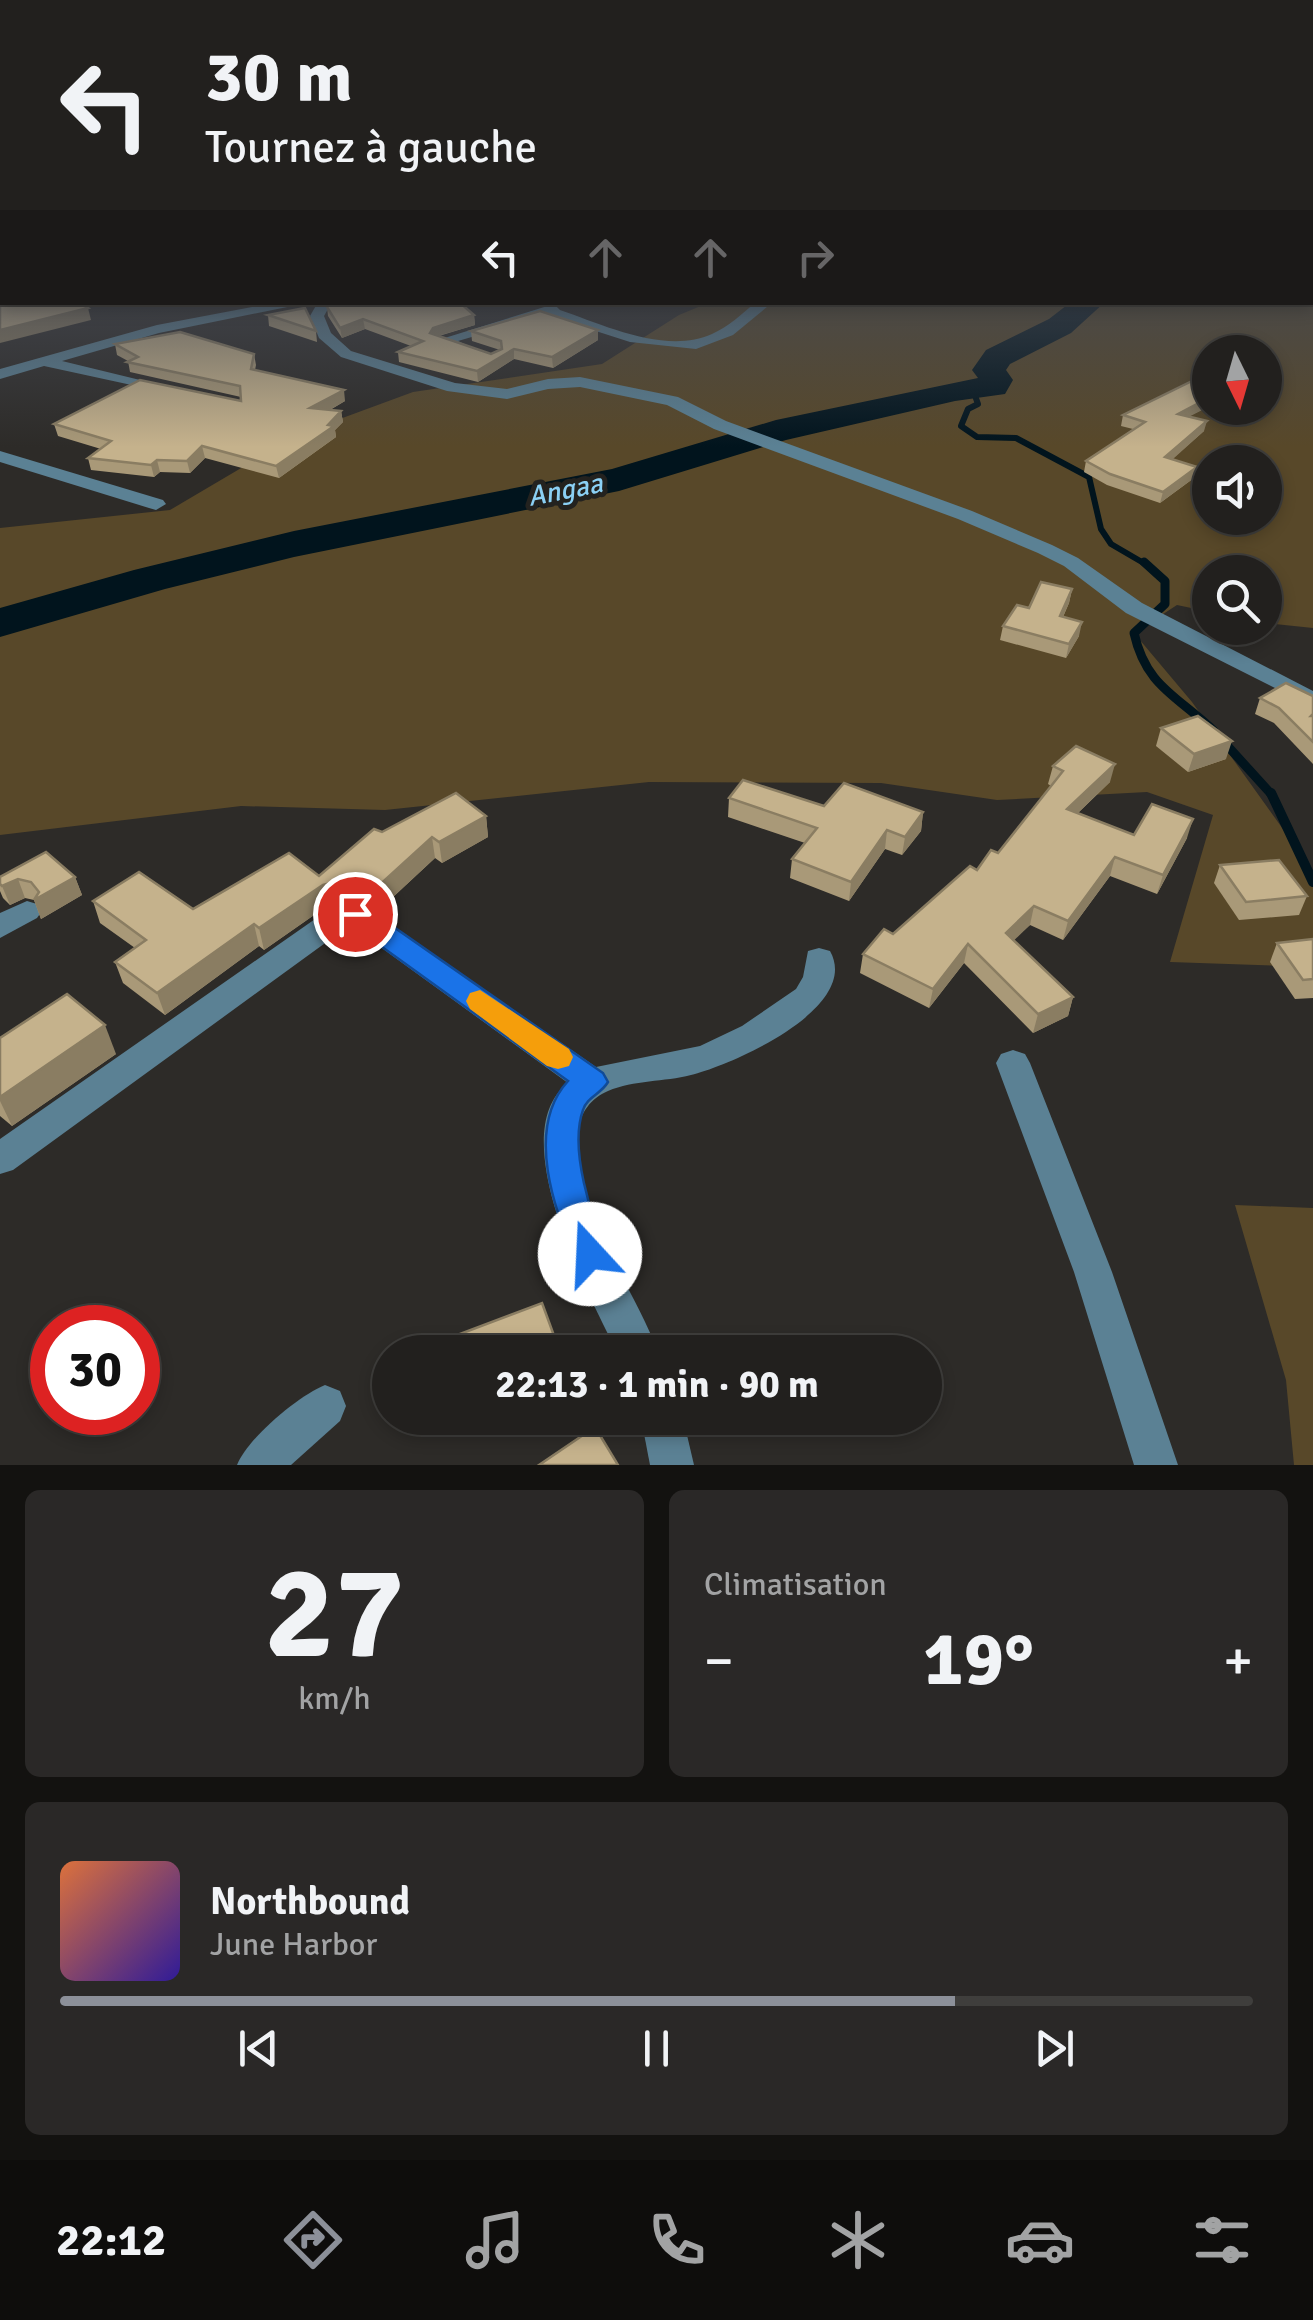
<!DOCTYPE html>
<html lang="fr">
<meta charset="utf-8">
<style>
:root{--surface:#22201e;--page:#2a2827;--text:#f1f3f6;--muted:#a2a3a4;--line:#3f3e3c;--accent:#8c9099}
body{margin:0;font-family:Signika,sans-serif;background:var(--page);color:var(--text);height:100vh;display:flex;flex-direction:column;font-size:38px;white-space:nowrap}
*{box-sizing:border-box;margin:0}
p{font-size:32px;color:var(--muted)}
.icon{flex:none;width:55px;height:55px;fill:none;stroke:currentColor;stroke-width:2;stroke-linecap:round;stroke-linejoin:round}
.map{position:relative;height:1465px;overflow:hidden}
.panel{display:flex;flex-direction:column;gap:25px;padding:25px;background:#131210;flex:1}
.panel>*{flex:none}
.guide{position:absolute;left:0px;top:0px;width:1315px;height:305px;box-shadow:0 5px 15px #0003,0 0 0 2px var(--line);background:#22201e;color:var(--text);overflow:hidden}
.needle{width:65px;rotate:175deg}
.controls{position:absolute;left:1192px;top:335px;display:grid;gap:20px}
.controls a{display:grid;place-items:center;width:90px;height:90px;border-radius:50%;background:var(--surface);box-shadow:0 5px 15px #0003,0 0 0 2px var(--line);font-size:50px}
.speed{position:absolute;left:30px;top:1305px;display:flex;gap:20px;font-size:50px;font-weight:700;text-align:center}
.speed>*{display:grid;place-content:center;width:130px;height:130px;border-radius:50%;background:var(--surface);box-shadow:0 5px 15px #0003,0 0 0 2px var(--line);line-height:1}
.speed .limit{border:15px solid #d22;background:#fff;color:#111}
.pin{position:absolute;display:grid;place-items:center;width:85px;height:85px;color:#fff;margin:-42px;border:5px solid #fff;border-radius:50%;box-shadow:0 2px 10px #0007}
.me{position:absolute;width:110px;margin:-55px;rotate:340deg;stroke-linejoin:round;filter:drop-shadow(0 0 8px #0008)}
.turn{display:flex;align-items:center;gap:35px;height:210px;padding:0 40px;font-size:45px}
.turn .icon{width:130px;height:130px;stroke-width:2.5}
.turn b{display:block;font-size:70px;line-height:85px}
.lanes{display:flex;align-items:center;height:95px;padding:0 40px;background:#0003;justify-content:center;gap:50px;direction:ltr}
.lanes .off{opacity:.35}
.big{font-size:75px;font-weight:700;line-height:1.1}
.panel .card{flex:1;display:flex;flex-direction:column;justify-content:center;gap:15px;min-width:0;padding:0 35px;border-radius:15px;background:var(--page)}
.panel .dial{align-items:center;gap:0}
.dial b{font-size:130px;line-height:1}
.song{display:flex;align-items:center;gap:30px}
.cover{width:120px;height:120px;border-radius:15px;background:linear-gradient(135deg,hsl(20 70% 55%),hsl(250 70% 35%))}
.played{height:10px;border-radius:5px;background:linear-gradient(90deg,var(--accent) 75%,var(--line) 75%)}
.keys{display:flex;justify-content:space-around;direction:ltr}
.heat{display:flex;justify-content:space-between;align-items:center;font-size:55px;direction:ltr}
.panel .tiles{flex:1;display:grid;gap:25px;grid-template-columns:1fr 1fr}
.card:last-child{grid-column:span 2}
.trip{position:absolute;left:372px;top:1335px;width:570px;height:100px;border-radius:50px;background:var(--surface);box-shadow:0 5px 15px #0003,0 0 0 2px var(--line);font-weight:700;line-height:100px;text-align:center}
.dock{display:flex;height:160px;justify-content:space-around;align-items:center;background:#0e0d0c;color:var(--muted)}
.dock .icon{width:70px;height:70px}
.dock .active{color:var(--accent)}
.dock b{font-size:45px;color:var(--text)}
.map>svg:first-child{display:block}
</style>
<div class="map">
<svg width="1313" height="1465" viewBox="0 0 1313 1465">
<rect width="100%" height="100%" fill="#2d2b28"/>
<g fill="#584829" fill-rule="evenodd">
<path d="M1313,242V628L1265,623V572H1210V612L1177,605L1134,633L1192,702L1313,871V967L1170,962L1213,815L1147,792L997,800L881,783L649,782L385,810L241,806L0,835V528L170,510L299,434L413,392L602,364L679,315L708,303L1312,302ZM1210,352H1265V408H1210ZM1210,462H1265V518H1210Z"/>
<path d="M1235,1205L1313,1208V1465H1294L1286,1380Z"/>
</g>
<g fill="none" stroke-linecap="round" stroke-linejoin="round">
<path stroke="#01141d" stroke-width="6" d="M973,390L978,404L968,409L961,426L977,437L1016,438L1089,477L1101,529L1111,544L1147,565"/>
<g stroke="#01141d" stroke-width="9">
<path d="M1144,562L1165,581V604L1134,633C1146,687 1178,696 1214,731"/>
<path d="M1224,742L1272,795"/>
</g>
<path stroke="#01141d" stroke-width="10" d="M1271,793L1313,882"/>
<g fill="#01141d" fill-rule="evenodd">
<rect x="1312" y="248" width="1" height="16"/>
<path d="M1071,302H1105L1071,333L1010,364L1006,370L1013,380L1005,394L955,401L786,440L619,491L294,557L165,589L0,637V608L134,570L294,531L612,469L776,420L978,378L972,370L986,350L1049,319Z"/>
</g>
<g fill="#5b8194" fill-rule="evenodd">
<rect x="0" y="269" width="2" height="8"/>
<path d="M279,302H312L159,333L62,361L173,388V394L44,366L0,379V369L157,325Z"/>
<path d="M318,302H332L324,316L331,333L351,351L455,383L507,389L548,379L580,377L678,397L726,421L972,511L1052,545L1078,558L1142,603L1313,691V707L1126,613L1064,566L1038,553L958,519L714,429L667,405L580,387L548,389L507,399L447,391L341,357L319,338L310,316Z"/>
<path d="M756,302H773L733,335L696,349L630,342L546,315L458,341L477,350L469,355L435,341L554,304L560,310C604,325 666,355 712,334C728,327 742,314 756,302Z"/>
<path d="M0,451L163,500L166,504L156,510L149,508L0,462Z"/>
<path d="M27,901L37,904L42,911L37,918L0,938V913Z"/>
<path d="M355,903L365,907L596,1067L700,1046L742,1026L796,989L803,977L808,951L819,948L830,951C862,1008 732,1065 691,1075C664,1082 634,1080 608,1091C591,1098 580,1113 578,1131C572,1211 632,1282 658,1352H617C589,1295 502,1134 568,1083L350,925L13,1170L0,1174V1139L328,910Z"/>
<path d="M1013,1050L1025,1054L1030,1063L1112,1272L1178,1465H1134L1074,1272L996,1063L1001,1054Z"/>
<path d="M325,1385L340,1391L346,1406L340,1421L291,1465H237C248,1438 298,1396 325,1385Z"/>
<path d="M641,1418H683L694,1465H650Z"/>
</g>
</g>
<g fill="#a99978">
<path d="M327,307L474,315L475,325L439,336L491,354L500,350L472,341L471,331L598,330V340L553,368L514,359L478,382L399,362L398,352L411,346L365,329L342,338L328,316Z"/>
<path d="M268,315L316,331L317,342L269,326Z"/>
<path d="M115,344L254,354L256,365L255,370L345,401L330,410L341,411L343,422L335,430L336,437L279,478L205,458L190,473L160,472L154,477L91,470L88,458L101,449L58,436L54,424L241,401V397L130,372L128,361L117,355Z"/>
<path d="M1210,386V406L1189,416L1204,431L1172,459L1197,467L1194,478L1160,503L1107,485L1084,472L1086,461L1133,429L1121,426L1123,415Z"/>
<path d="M1072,589L1069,603L1063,617L1079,636L1066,658L1000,640L1003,626L1029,608Z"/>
<path d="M1313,696V764L1274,723L1255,714L1260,698Z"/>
<path d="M1161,728L1226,759L1188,772L1156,746Z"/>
<path d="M1053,766L1110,782L1078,813L1134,835L1187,838L1157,894L1110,876L1063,940L1030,925L1013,940L1073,997L1068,1016L1033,1033L964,963L929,1008L860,973L863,954L893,934L998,853L1051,786L1048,784Z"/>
<path d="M729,798L824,806L923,812L921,831L902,855L885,849L849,901L790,878L792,859L805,843L728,817Z"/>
<path d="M486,816L488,837L442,863L435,858L378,911L356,900L327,906L264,950L259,946L165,1015L123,983L115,962L135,948L100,923L93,901L193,909L319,876L382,832Z"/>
<path d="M1220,865L1307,896L1299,915L1239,920L1214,883Z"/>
<path d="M0,877H75L82,895L41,919L34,900L25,898L10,905L3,898L0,891Z"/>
<path d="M1313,939V998L1295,999L1270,962L1277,943Z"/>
<path d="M0,1038L116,1054L12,1126L0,1116Z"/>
</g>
<g fill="#8a7d62">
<path d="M88,308L91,320L0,343V330Z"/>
<path d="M474,315L475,325L434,337L430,333L433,328Z"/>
<path d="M363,319L365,329L342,338L340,328Z"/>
<path d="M598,330V340L553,368L552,357Z"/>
<path d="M514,349V359L478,382L477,371Z"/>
<path d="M344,390L345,401L312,420L310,408Z"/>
<path d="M1210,397V406L1175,424L1178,414Z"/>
<path d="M341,411L343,422L335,430L336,437L279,478L276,466L328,425Z"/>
<path d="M1207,421L1204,431L1163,468L1165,457Z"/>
<path d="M202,446L205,458L190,473L187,461Z"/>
<path d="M157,460L160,472L154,477L151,465Z"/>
<path d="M1197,467L1194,478L1160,503L1163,492Z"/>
<path d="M1072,589L1069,603L1057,630L1060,616Z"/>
<path d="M1082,622L1079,636L1066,658L1069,644Z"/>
<path d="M1232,741L1226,759L1188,772L1194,754Z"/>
<path d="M1115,764L1110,782L1063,827L1067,809Z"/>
<path d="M923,812L921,831L902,855L905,837Z"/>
<path d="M486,816L488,837L442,863L439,842Z"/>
<path d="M1193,819L1187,838L1157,894L1163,875Z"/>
<path d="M887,830L885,849L849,901L851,882Z"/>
<path d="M432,837L435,858L378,911L374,890Z"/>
<path d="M1115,857L1110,876L1063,940L1068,921Z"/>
<path d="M75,877L82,895L41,919L34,900Z"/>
<path d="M352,878L356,900L327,906L264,950L259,928L323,885Z"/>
<path d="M18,879L25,898L10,905L2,886Z"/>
<path d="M1034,906L1030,925L1002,952L1006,933Z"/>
<path d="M254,924L259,946L165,1015L157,993Z"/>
<path d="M968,944L964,963L929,1008L933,989Z"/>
<path d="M1073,997L1068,1016L1033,1033L1038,1014Z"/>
<path d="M105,1025L116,1054L12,1126L0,1101V1097Z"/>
</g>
<g fill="#c5b28c" stroke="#8a7d62" stroke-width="2.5">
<path d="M4,302H77L88,308L0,330V304Z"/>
<path d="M328,302H459L474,315L433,328L430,333L491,354L502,349L501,341L471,331L540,311L598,330L552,357L514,349L477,371L398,352L423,341L363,319L340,328L327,307Z"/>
<path d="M305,308L316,331L268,315Z"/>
<path d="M180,332L254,354L251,369L344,390L310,408L341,411L328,425L334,426L276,466L202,446L187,461L157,460L151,465L88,458L111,441L54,424L140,380L241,401L240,386L127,362L138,357L115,344Z"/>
<path d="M1192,381L1210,386V397L1178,414L1207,421L1165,457L1197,467L1163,492L1110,474L1086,461L1145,422L1123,415Z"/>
<path d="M1041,582L1072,589L1060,616L1082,622L1069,644L1003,626L1017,605L1029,608Z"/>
<path d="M1286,683L1313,696V714L1311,716H1313V742L1279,708L1260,698Z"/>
<path d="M1198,716L1232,741L1194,754L1161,728Z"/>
<path d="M1076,746L1115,764L1067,809L1134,835L1152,804L1193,819L1163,875L1115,857L1068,921L1034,906L1006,933L1073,997L1038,1014L968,944L933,989L863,954L884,929L893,934L970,866L977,870L991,850L998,853L1063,771L1053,766Z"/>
<path d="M743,780L824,806L844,783L923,812L905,837L887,830L851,882L792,859L817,828L729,798Z"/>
<path d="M456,793L486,816L439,842L432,837L374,890L352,878L323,885L259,928L254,924L157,993L115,962L146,940L93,901L139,872L193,909L289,853L319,876L374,829L382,832Z"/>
<path d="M46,852L75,877L34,900L39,892L31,882L18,879L2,886L0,884V877Z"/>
<path d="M1279,860L1307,896L1246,902L1220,865Z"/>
<path d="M1313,939V979L1303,980L1277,943Z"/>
<path d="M67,994L105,1025L0,1097V1038Z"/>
<path d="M542,1303L560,1352H448L444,1340Z"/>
<path d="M595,1427L618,1465H539Z"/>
</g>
<linearGradient id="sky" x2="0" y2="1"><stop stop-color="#191816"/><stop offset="0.54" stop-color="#464a53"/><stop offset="1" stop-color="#464a53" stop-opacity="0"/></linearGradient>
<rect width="1313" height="447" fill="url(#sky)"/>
<path fill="#1a73e8" stroke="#114b97" stroke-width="2.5" d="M355,904L365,907L603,1073L608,1082C601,1094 587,1097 583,1110C569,1149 591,1217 608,1254L602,1265L590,1270L578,1265C555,1213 524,1129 568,1081L346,921L342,914L346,907Z"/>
<path fill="#f59e0b" d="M480,990L569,1049L573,1057L569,1066L558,1069L547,1066L470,1009L466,1001L470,993Z"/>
<g text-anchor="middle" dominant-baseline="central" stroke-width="10" stroke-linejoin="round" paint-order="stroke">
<g font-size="28" font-style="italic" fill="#8bd0f4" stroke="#23221f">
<text transform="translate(565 490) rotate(-11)">Angaa</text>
</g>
</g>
</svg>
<div class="controls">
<a><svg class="needle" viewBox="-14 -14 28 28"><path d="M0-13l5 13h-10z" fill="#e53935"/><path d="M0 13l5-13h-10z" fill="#a2a3a4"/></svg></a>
<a><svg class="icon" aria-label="sound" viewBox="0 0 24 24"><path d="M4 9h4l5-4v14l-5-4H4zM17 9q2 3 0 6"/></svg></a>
<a><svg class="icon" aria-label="search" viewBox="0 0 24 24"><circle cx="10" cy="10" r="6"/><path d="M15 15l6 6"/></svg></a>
</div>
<div class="speed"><div class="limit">30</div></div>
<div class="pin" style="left:355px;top:914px;background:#d93025"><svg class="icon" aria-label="arrive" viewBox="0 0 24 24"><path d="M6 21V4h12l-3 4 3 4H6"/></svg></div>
<svg class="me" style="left:590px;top:1254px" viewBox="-20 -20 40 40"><circle r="19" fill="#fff"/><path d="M0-13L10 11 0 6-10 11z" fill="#1a73e8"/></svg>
<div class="trip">22:13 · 1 min · 90 m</div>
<div class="guide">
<div class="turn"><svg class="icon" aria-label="left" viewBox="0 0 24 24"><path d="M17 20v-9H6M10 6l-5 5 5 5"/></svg><div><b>30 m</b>Tournez à gauche</div></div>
<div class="lanes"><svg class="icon" aria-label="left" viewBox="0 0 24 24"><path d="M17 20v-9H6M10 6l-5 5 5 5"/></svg><svg class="icon off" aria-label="ahead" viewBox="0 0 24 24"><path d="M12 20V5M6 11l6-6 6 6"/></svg><svg class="icon off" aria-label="ahead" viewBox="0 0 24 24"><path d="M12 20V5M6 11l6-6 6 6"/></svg><svg class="icon off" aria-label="right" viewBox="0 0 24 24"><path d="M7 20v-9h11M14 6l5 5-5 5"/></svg></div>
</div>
</div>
<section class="panel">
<div class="tiles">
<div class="card dial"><b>27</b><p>km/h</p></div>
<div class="card"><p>Climatisation</p>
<div class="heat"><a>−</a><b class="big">19°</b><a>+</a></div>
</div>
<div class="card">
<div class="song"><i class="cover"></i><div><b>Northbound</b><p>June Harbor</p></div></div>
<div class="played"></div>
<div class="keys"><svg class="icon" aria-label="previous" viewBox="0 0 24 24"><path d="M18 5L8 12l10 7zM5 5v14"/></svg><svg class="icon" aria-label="pause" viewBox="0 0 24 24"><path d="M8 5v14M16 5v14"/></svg><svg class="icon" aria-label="next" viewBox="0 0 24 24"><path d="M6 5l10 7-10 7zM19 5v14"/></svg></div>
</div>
</div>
</section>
<nav class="dock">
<b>22:12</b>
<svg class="icon active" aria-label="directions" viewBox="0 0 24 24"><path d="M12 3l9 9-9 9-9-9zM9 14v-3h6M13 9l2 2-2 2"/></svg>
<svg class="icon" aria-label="music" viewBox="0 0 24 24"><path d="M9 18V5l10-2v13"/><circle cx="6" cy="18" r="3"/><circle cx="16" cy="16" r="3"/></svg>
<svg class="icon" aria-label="phone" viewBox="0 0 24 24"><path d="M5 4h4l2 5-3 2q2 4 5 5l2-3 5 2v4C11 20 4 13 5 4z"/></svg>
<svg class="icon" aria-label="climate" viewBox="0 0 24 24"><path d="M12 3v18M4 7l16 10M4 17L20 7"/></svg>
<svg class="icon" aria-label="car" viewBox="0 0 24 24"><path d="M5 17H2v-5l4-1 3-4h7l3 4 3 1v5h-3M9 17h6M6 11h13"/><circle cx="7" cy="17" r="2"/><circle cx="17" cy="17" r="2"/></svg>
<svg class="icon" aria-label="filters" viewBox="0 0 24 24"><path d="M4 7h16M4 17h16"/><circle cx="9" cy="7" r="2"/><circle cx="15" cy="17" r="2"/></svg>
</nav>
